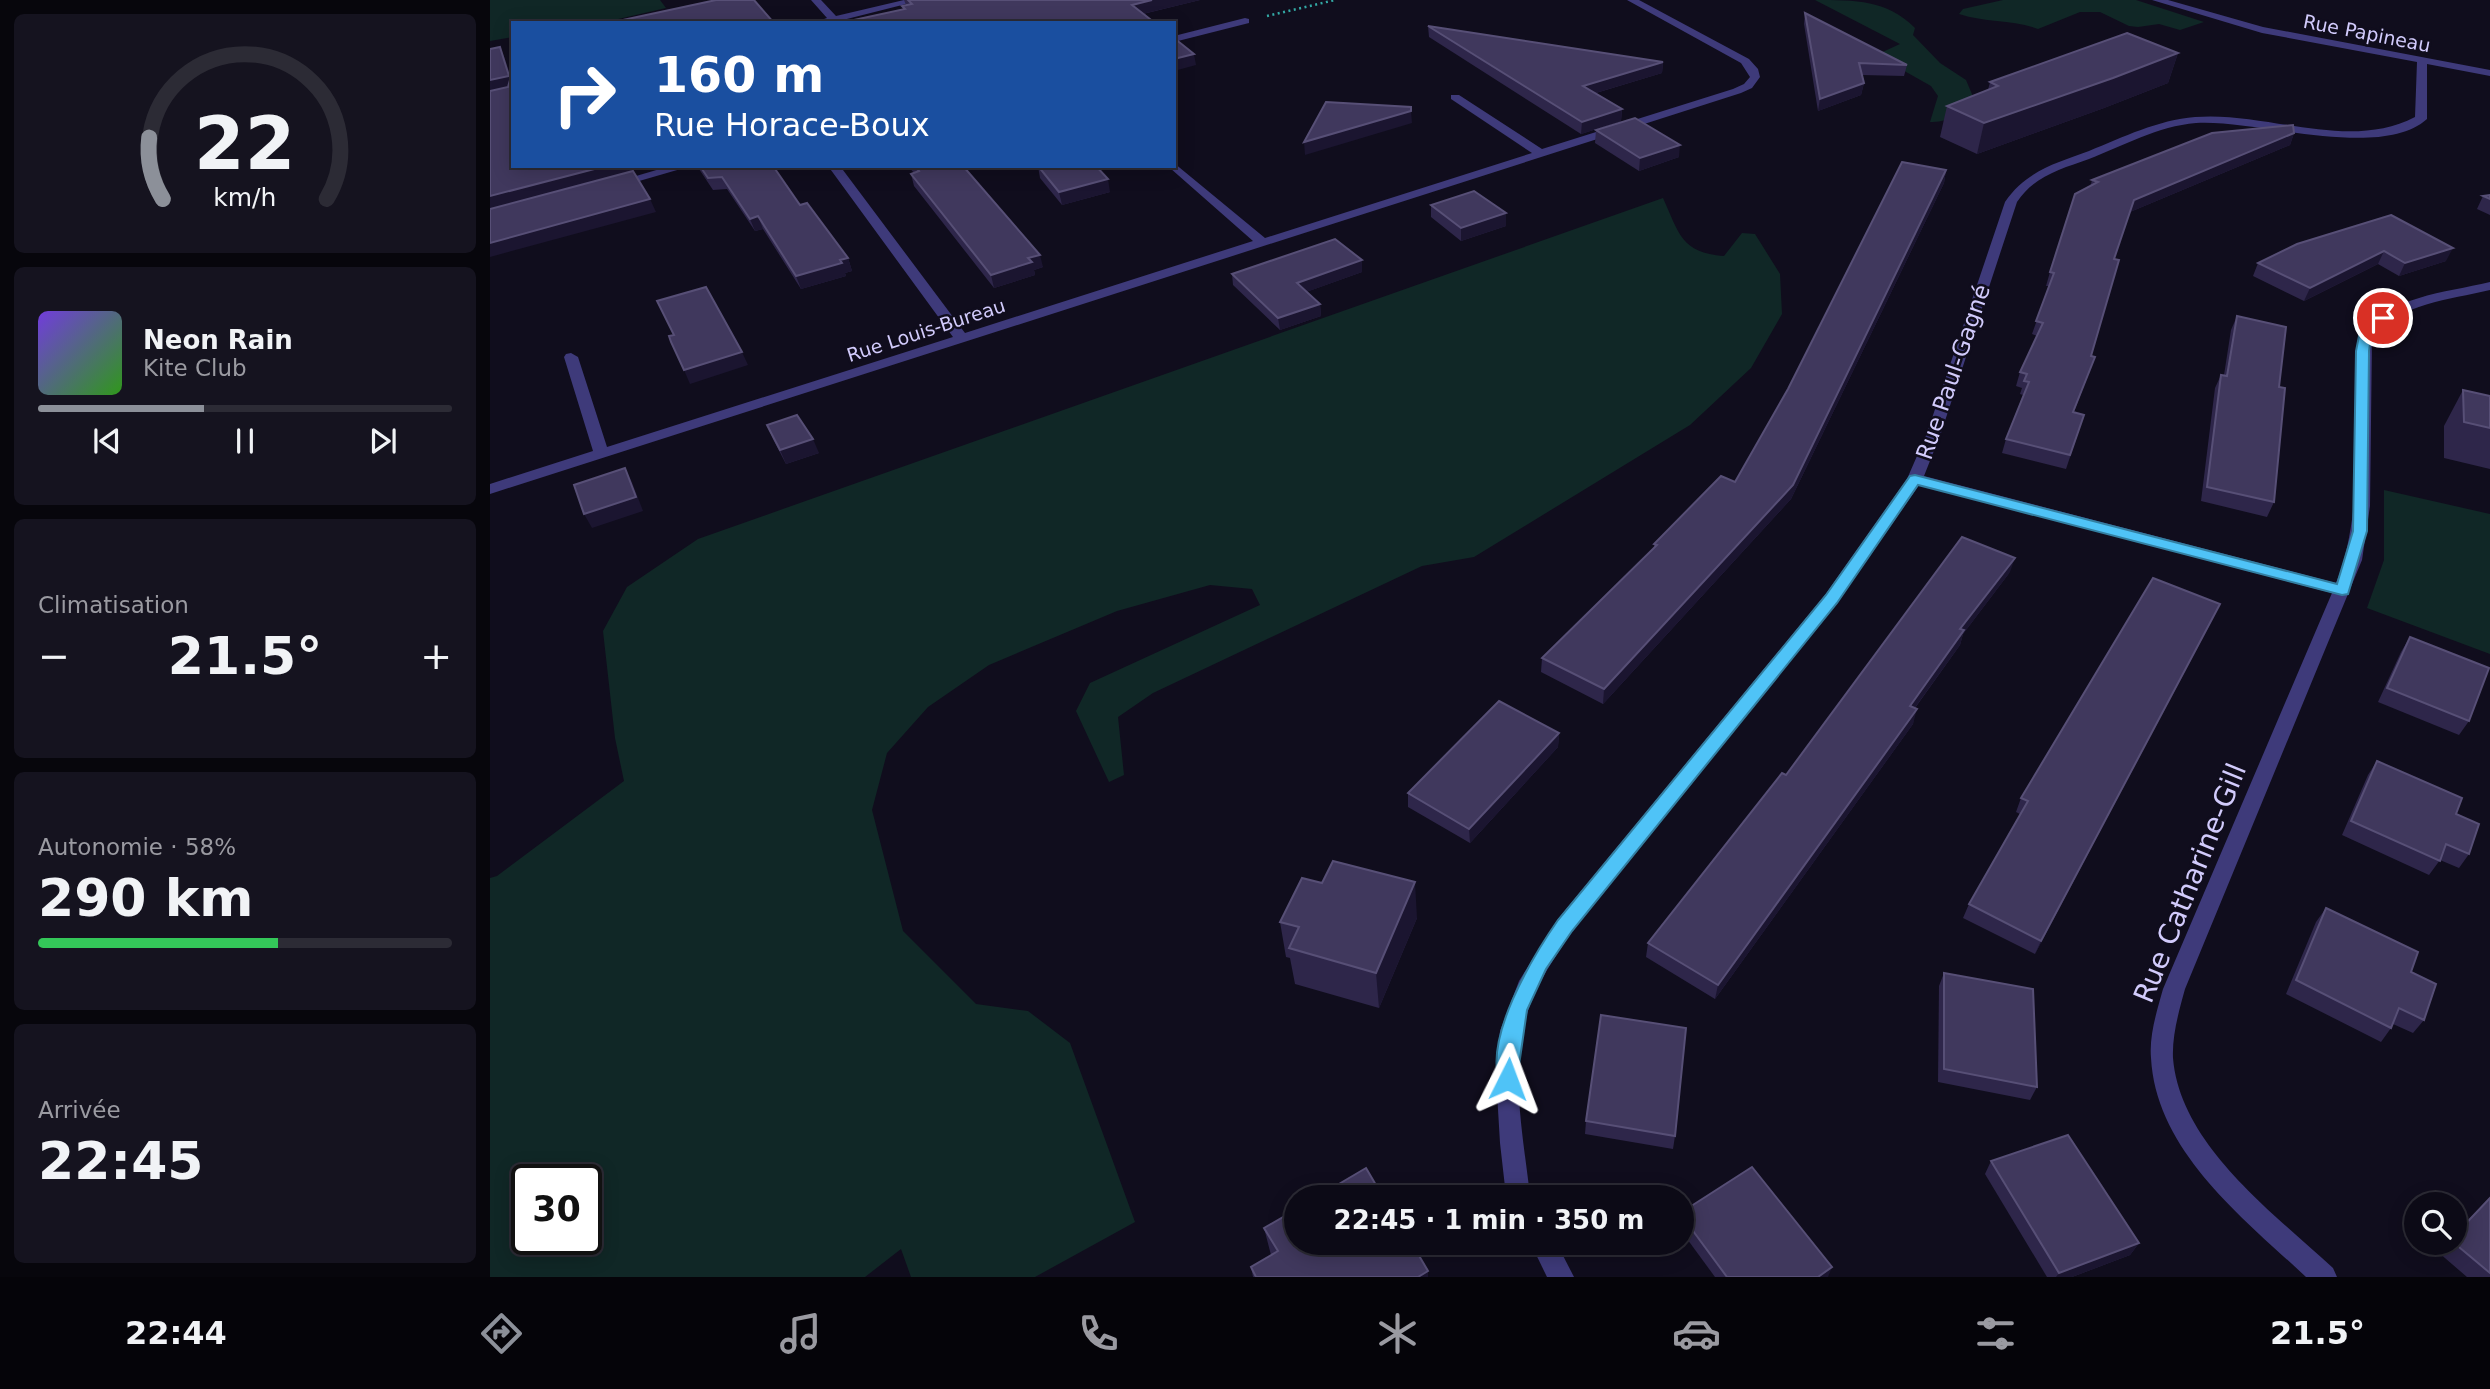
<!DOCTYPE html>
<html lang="fr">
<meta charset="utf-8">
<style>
:root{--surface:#0c0a16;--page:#15131f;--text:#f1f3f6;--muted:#9a9aa1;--line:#2c2b35;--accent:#8c9099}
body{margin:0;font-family:"DejaVu Sans",sans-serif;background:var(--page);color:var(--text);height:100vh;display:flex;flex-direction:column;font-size:26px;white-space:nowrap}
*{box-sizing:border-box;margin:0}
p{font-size:23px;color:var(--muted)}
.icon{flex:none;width:38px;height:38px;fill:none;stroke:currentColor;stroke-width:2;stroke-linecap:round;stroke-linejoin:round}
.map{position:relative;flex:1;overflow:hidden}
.drawer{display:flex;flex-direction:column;gap:14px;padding:14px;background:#07060c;width:490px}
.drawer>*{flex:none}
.hud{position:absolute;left:21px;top:21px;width:665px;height:147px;border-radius:0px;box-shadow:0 4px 18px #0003,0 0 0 2px var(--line);background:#1a4fa0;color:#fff;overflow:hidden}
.controls{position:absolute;left:1914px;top:1192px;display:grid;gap:14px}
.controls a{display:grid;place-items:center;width:63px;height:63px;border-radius:50%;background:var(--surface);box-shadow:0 4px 18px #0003,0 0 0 2px var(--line);font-size:35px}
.speed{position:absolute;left:21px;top:1164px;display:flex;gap:14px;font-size:35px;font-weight:700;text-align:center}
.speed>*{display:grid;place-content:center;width:91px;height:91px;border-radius:50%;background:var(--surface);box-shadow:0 4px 18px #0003,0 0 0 2px var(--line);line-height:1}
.speed .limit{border:4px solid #111;border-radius:10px;background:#fff;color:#111}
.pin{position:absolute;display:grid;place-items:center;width:60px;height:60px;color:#fff;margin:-30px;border:4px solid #fff;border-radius:50%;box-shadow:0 2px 7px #0007}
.me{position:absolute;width:77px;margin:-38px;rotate:3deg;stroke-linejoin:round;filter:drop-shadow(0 0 5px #0008)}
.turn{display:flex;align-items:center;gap:24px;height:147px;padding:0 28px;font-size:32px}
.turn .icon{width:91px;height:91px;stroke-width:2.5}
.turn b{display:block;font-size:49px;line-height:60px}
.big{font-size:52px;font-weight:800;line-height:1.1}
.drawer .widget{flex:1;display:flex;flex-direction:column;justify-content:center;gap:10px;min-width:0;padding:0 24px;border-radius:10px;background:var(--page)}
.drawer .dial{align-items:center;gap:0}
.dial svg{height:182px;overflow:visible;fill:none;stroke:var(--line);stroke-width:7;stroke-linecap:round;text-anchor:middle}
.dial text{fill:var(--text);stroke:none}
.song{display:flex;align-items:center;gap:21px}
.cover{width:84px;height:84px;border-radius:10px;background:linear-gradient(135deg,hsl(260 70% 55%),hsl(110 70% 35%))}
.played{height:7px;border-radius:4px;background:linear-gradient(90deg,var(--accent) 40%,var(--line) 40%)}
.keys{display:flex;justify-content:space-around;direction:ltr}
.heat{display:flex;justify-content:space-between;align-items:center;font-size:38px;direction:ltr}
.charge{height:10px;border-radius:5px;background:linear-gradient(90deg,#34c759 58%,var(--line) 0)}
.trip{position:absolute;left:794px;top:1185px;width:410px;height:70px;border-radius:35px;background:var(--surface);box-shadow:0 4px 18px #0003,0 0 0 2px var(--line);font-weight:800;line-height:70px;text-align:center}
.menu{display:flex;height:112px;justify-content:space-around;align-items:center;background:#050409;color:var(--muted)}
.menu .icon{width:49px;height:49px}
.menu .on{color:var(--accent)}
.menu b{font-size:32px;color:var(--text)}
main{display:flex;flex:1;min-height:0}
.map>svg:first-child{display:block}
</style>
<main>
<section class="drawer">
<div class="widget dial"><svg viewBox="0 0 100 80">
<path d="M14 69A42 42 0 1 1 86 69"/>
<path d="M14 69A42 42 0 0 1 8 42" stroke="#8c9099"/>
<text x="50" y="56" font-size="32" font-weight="700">22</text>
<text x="50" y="72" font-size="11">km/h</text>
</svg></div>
<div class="widget">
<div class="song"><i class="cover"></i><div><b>Neon Rain</b><p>Kite Club</p></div></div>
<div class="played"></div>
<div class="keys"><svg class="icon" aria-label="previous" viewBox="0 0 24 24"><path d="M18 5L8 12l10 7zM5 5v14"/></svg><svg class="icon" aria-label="pause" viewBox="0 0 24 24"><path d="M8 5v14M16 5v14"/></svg><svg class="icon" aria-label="next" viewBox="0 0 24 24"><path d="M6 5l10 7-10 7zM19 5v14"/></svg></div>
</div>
<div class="widget"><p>Climatisation</p>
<div class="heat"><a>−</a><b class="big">21.5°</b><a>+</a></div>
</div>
<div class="widget"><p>Autonomie · 58%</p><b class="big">290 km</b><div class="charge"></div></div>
<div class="widget"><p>Arrivée</p><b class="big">22:45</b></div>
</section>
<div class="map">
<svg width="2000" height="1277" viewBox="0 0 2000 1277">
<rect width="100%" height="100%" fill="#100d1d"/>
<g fill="#102726" fill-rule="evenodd">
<path d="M0,0H170L176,8L111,23H23V37L0,41Z"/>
<path d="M1325,0C1366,0 1397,0 1425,28L1423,35L1450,63L1476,80L1484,99C1471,113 1459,123 1440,122L1448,96L1441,86L1386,55L1410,44Z"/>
<path d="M1513,0H1646L1714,22L1690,30L1669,24L1648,27L1639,26L1610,12H1590L1548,29C1522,19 1496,23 1469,14L1473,9Z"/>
<path d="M1173,198C1189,233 1191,253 1234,256L1252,233L1265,234L1290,274L1292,314L1261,368L1200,425L984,557L932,566L663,693L628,717L634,775L619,782L586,711L600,683L770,605L762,589L720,585L627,611L499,665L438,707L397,753L382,810L413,931L486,1004L538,1011L580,1043L645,1222L545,1277H421L411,1249L375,1277H0V878L7,876L134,781L125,738L113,631L137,587L208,539ZM37,1180H96V1239H37Z"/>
<path d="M1894,490L2000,514V654L1877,608L1894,560Z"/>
</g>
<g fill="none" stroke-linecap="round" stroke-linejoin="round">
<path stroke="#33a9a5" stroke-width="2.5" stroke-dasharray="2 3.5" stroke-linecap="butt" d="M777,16L845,0"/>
<g fill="#3e3a7a" fill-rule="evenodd">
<path d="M321,0H331L346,16L414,0H432L341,23H322L337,18Z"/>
<path d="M1137,0H1149L1259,59L1268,69L1270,77L1262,88L1251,93L0,494V484L103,451L74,357L76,354L81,353L88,357L117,447L463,337L338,166H350L475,333L763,241L680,168L678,166H684V163L775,238L1042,153L961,99V95H969L1052,149L1243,89L1254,84L1260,77L1251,63Z"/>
<path d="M1662,0H1678L1773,27L2000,70V76L1937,64V119C1890,161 1766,119 1706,123C1668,126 1633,146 1599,159C1571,169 1544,176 1527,202L1451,433L1434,476L1846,583C1874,516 1866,409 1868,336C1899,296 1954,293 2000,282V290C1958,300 1912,303 1882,337L1880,506L1872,560L1695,989C1689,1011 1682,1035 1683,1058C1690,1145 1784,1213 1843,1268L1847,1277H1816C1753,1218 1666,1151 1661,1058C1659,1035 1667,1011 1673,989L1842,593L1429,485L1347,603L1082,931C1066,956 1047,982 1038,1011C1020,1068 1032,1129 1039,1187L1043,1197H1019L1015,1187L1010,1143L1006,1076L1010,1031L1029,981L1068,919L1335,595L1417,479L1437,433L1515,202C1536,171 1566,163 1599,151C1633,137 1668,120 1705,117C1777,111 1858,152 1925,117L1927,62L1772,33Z"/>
<path d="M755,18L759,19V23L684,42V36Z"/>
<path d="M180,166H201L125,188L119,184Z"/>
<path d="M1040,1242H1066L1084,1277H1057Z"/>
</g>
</g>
<g fill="#2e264a">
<path d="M414,0H710L653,14L413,9L412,6L416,5Z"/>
<path d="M1315,13L1417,65L1414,76L1372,75L1374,83L1371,95L1328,111L1314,24Z"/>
<path d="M938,26L1173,62L1172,73L1106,93L1132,109L1131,121L1091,134L939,37Z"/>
<path d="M1688,53L1678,83L1614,108L1487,154L1450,137L1457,106L1498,90L1500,82Z"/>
<path d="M1106,130L1189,157L1149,171L1105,143Z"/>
<path d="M1804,133L1800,145L1640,212L1624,259L1601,356L1605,357L1584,412L1594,415L1576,469L1512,453L1516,439L1533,395L1530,394L1532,388L1526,386L1530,372L1547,336L1542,334L1559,286H1556L1560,272L1600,187L1602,180Z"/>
<path d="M207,166H283L310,205L358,258L362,271L355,273L356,276L311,289L273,229L265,231L237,189L223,190Z"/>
<path d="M418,166H473L553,267L544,270L545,275L504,288L424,186L421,174L424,173Z"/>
<path d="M548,166L620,192L572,205L550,178Z"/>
<path d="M1456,170L1454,183L1301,499L1113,704L1051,672L1052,658L1164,548V544L1245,482Z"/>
<path d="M2000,195V215L1987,209L1993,196Z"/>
<path d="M941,205L1016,213V226L971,241L941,217Z"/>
<path d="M1901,215L1956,261L1909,276L1888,264L1814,301L1763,276L1768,263Z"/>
<path d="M872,272L816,292L830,304L831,316L790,330L743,285L742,274Z"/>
<path d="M1747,316L1789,387L1784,502L1777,517L1711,501L1725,388L1731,375H1734L1741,330Z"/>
<path d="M1973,390L2000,396V469L1954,458V426Z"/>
<path d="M277,425L329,453L296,464L283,439Z"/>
<path d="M1520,572L1473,634L1470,645L1425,708L1423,724L1225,999L1156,957L1158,943L1296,775Z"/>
<path d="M1730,604L1545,954L1473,918L1479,904L1530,814L1526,812L1531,798Z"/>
<path d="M1920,637L1979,721L1969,735L1888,702L1911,652Z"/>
<path d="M1069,733L1068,747L980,843L918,807V793Z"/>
<path d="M1887,761L1966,814L1979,854L1969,868L1950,860L1939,875L1852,835L1878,775Z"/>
<path d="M832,883L927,918L889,1008L805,984L800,958L796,957L790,922Z"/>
<path d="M1836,908L1921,972L1934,1020L1923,1033L1903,1024L1901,1028L1891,1042L1796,994L1826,922Z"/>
<path d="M1454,973L1547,1087L1540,1100L1448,1082L1449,986Z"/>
<path d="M1096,1121L1185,1136L1183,1149L1095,1134Z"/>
<path d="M1501,1161L1649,1243L1640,1255L1582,1277H1557L1495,1174Z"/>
<path d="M2000,1197V1277H1977L1948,1252L1957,1242H1965V1234Z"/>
<path d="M1192,1212L1338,1277H1225L1192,1232Z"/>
<path d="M774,1228L938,1271V1277H763L761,1267L781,1255Z"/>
</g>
<g fill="#1b1530">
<path d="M662,0H710L644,16L642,5Z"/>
<path d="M10,47L15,59L23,83V89L0,92V80Z"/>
<path d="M1688,53L1678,83L1614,108L1487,154L1494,123Z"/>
<path d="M704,54L706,65L684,71V59Z"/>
<path d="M1173,62L1172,73L1092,97L1093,86Z"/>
<path d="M1374,83L1371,95L1328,111L1330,99Z"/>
<path d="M1132,109L1131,121L1091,134L1092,122Z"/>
<path d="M921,111L922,123L815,155L814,142Z"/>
<path d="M1804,133L1800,145L1640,212L1644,200Z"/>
<path d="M1190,145L1189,157L1149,171L1150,158Z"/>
<path d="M116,166H140L142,173L0,210V196Z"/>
<path d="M1456,170L1454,183L1301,499L1113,704L1114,689Z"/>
<path d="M618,179L620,192L572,205L569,192Z"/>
<path d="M160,199L166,212L0,257V243Z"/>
<path d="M1016,213V226L971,241V228Z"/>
<path d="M268,216L273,229L265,231L260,219Z"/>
<path d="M1963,248L1956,261L1909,276L1915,263Z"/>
<path d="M1894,251L1888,264L1814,301L1820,288Z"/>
<path d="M550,255L553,267L544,270L545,275L504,288L501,275L538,258Z"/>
<path d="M358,258L362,271L355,273L356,276L311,289L306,276Z"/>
<path d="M872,260V272L808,295L807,283Z"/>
<path d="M830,304L831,316L790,330L788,318Z"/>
<path d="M252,352L258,365L200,384L194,370Z"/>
<path d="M323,439L329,453L296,464L290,450Z"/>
<path d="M135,468L142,482L153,511L102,528L94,514Z"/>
<path d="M1525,558L1520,572L1473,634L1470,645L1416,720L1420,706L1470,629Z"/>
<path d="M1730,604L1723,619L1545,954L1551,941Z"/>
<path d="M1427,709L1423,724L1225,999L1228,985Z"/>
<path d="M1069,733L1068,747L980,843L979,829Z"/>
<path d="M925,882L927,918L889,1008L886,973Z"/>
<path d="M1649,1243L1640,1255L1582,1277H1566L1569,1273Z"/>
<path d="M1342,1267L1338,1277H1328Z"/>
<path d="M938,1271V1277H928Z"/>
</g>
<g fill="#40385d" stroke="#574f76" stroke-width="2">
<path d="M226,0H264L284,23H119Z"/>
<path d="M418,0H662L642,5L665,23H350L415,9L412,6L422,4Z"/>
<path d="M1315,13L1417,65L1369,63L1374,83L1330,99Z"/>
<path d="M938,26L1173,62L1093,86L1132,109L1092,122Z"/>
<path d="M1637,33L1688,53L1623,78L1494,123L1457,106L1508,86L1500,82Z"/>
<path d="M684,38L704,54L684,59Z"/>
<path d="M10,47L19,76L0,80V49Z"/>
<path d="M20,80L23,89V166H116L0,196V91L18,87Z"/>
<path d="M836,102L921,107V111L814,142Z"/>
<path d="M1145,118L1190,145L1150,158L1106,130Z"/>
<path d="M1803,125L1804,133L1644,200L1624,259L1629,260L1601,356L1605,357L1583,412L1594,415L1580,455L1516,439L1539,382L1534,381L1537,374L1530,372L1553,323L1546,321L1564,273L1560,272L1585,194L1608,182L1602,180L1722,133Z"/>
<path d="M1412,162L1456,170L1303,485L1114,689L1052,658L1167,545L1164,544L1231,476L1245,482L1298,389Z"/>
<path d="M210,166H283L310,205L317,203L358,258L350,260L352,263L306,276L268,216L260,219L232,177L218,178Z"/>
<path d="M425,166H473L550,255L538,258L542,262L501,275L421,174L429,171Z"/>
<path d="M548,166H606L618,179L569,192Z"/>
<path d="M143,171L160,199L0,243V209Z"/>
<path d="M984,191L1016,213L971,228L941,205Z"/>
<path d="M2000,195V199L1993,196Z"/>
<path d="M1901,215L1963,248L1915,263L1894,251L1820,288L1768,263L1807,244Z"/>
<path d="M845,239L872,260L807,283L830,304L788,318L742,274Z"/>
<path d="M216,287L252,352L194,370L181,342L179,336L184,335L167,301Z"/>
<path d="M1747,316L1796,327L1789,387L1795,388L1784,502L1717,487L1731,375L1737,376Z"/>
<path d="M1973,390L2000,396V428L1974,422Z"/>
<path d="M307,415L323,439L290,450L277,425Z"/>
<path d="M135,468L146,497L94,514L84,485Z"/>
<path d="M1472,537L1525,558L1470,629L1474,630L1420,706L1427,709L1228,985L1158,943L1292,773L1296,775Z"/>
<path d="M1663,578L1730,604L1551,941L1479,904L1538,801L1531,798Z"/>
<path d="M1920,637L1999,668L1979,721L1897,688Z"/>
<path d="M1009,701L1069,733L979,829L918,793Z"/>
<path d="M1887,761L1972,798L1966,814L1989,824L1979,854L1956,844L1950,861L1861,821Z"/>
<path d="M843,861L925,882L886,973L799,948L809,927L790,922L812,878L832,883Z"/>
<path d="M1836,908L1928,952L1921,972L1946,984L1934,1020L1909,1008L1901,1028L1806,980Z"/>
<path d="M1454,973L1543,989L1547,1087L1454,1069Z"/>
<path d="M1111,1015L1196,1028L1185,1136L1096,1121Z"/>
<path d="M1578,1135L1649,1243L1569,1273L1501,1161Z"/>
<path d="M1262,1167L1342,1267L1328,1277H1237L1192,1216V1212Z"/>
<path d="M876,1168L893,1197H827Z"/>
<path d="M2000,1198V1273L1963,1242H1965V1235Z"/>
<path d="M807,1209V1242H921L938,1271L928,1277H766L761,1267L788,1251L774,1228Z"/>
</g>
<path fill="#4fc3f7" stroke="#337fa1" stroke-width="2" d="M1889,316L1899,318L1881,337L1879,351L1877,531L1858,594L1852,595L1428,485L1347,603L1082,931L1056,969L1037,1010L1026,1086L1018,1088L1011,1086C991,1041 1043,956 1068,920L1336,595L1420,476L1425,475L1847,584L1863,531L1866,351L1869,336Z"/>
<g text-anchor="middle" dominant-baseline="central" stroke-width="5" stroke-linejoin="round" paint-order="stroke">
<g font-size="19" fill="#d2cbfc" stroke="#100d1d">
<text transform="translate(1877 33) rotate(11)">Rue Papineau</text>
<text transform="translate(436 330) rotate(-18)">Rue Louis-Bureau</text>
</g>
<g font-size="23" fill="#d2cbfc" stroke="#100d1d">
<text transform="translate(1463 372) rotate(-71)">Rue Paul-Gagné</text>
</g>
<g font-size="28" fill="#d2cbfc" stroke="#100d1d">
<text transform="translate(1700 883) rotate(-68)">Rue Catharine-Gill</text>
</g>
</g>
</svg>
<div class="controls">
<a><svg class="icon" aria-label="search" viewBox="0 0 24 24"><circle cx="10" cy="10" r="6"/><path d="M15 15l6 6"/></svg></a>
</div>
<div class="speed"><div class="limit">30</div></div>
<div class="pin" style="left:1893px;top:318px;background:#d93025"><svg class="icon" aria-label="arrive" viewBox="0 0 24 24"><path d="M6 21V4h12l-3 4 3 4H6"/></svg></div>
<svg class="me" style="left:1018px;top:1079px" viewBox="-20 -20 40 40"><path d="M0-17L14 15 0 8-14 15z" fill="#4fc3f7" stroke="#fff" stroke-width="4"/></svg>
<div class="trip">22:45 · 1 min · 350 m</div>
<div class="hud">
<div class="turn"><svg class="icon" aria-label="right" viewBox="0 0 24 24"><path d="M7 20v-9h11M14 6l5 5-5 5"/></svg><div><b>160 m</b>Rue Horace-Boux</div></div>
</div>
</div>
</main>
<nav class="menu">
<b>22:44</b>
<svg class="icon on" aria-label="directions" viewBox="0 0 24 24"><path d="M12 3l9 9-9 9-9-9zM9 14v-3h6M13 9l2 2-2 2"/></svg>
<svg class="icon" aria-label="music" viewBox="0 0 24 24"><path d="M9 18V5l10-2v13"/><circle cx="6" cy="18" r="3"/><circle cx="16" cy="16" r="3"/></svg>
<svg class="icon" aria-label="phone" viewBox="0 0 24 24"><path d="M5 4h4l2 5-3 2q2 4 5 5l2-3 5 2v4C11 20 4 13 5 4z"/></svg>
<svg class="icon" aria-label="climate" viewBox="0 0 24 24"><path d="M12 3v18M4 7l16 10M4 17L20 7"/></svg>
<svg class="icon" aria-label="car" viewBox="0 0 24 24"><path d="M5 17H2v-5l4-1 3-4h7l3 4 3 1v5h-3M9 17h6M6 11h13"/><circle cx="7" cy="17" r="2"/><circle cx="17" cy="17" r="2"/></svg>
<svg class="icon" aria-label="filters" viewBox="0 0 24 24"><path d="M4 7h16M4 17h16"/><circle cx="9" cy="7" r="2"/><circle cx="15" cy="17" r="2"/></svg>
<b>21.5°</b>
</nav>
